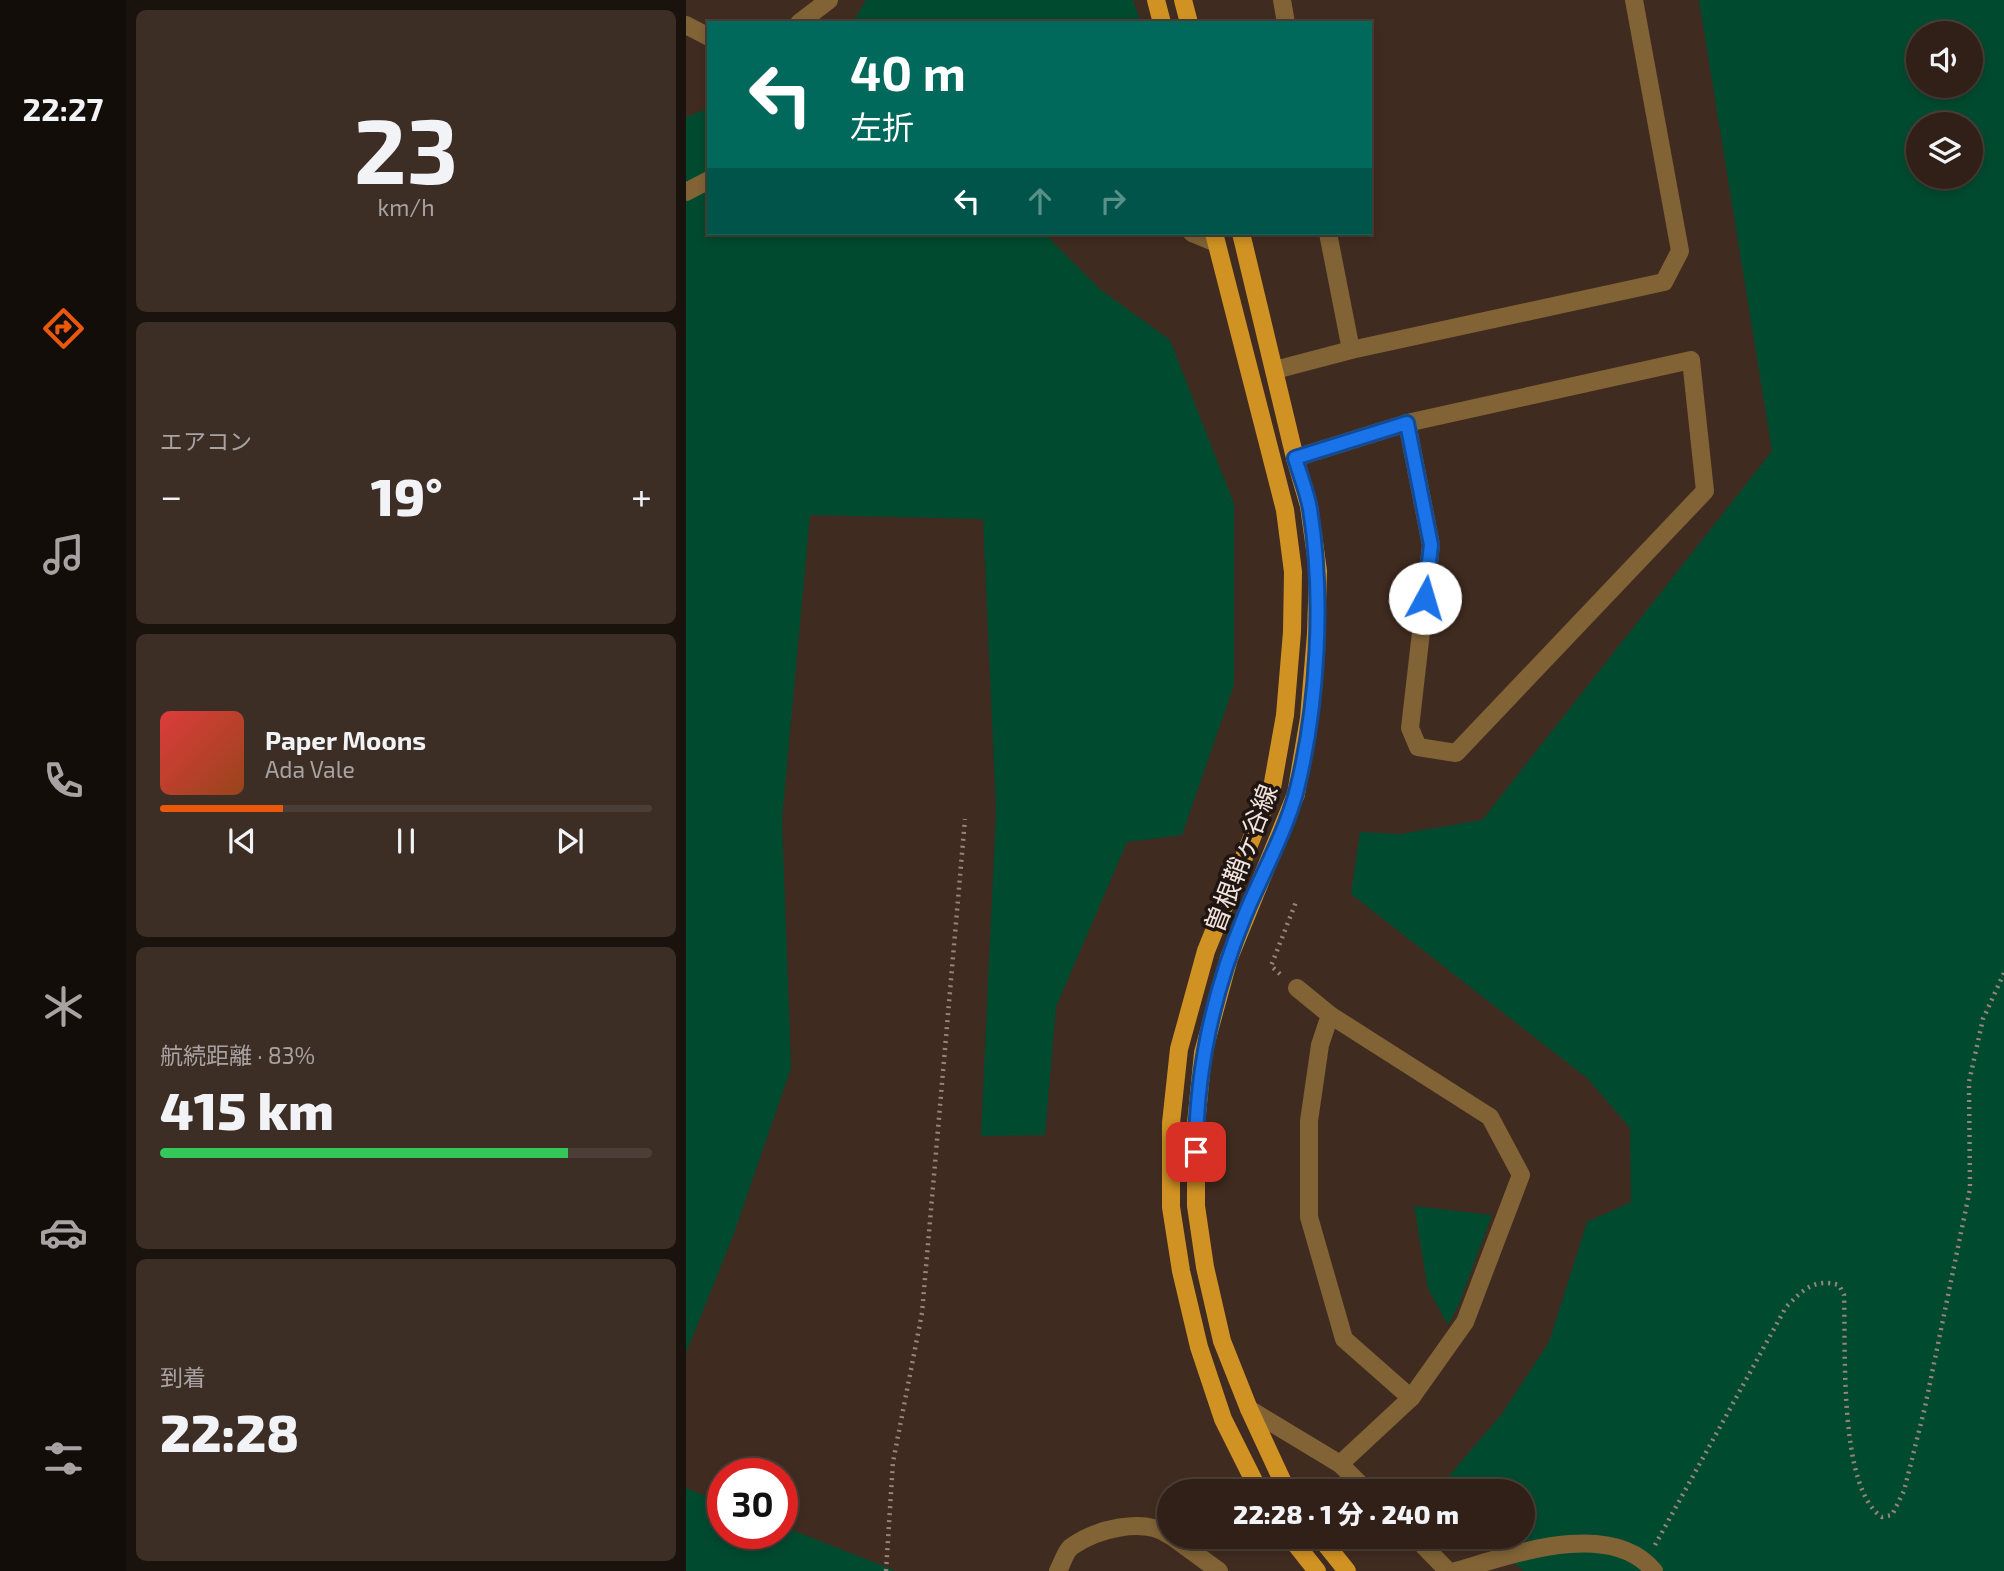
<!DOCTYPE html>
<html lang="ja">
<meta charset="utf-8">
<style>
:root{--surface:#302018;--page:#3c2d25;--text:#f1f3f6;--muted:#a8a3a2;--line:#4b3e37;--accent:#ea580c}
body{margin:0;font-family:"Exo 2","Noto Sans JP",sans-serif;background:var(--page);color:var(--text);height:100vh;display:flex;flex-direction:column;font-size:26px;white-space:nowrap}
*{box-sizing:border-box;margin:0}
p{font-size:23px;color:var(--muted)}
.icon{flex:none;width:38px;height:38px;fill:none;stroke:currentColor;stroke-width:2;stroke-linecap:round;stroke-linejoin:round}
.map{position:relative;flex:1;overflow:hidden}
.sheet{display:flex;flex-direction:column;gap:10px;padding:10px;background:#1a120d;width:560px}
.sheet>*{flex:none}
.guide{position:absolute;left:21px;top:21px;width:665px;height:214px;border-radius:0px;box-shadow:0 4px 10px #0003,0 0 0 2px var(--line);background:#00695c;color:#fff;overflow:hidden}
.buttons{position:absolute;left:1220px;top:21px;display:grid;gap:14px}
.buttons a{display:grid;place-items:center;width:77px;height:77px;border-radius:50%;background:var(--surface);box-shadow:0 4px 10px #0003,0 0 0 2px var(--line);font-size:35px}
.speed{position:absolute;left:21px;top:1458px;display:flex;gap:14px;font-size:35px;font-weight:700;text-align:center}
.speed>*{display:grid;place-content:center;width:91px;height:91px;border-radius:50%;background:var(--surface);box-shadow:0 4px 10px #0003,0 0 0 2px var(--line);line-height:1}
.speed .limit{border:10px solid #d22;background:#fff;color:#111}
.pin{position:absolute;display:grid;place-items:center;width:60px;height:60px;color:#fff;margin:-30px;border-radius:14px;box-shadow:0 4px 10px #0006}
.me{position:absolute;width:77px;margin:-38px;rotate:6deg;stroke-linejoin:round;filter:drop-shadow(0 0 5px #0008)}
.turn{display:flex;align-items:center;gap:24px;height:147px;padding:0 28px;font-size:32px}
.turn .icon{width:91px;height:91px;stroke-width:2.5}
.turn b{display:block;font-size:49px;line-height:60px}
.lanes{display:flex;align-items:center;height:66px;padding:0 28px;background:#0003;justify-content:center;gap:35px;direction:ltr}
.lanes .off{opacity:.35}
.big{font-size:52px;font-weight:800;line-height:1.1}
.sheet .tile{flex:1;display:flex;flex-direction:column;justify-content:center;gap:10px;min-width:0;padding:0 24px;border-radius:10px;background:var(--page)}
.sheet .dial{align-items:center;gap:0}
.dial b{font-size:91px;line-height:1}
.song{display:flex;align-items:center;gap:21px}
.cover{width:84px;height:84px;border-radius:10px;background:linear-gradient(135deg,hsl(0 70% 55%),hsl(20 70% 35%))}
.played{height:7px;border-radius:4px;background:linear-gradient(90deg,var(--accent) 25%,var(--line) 25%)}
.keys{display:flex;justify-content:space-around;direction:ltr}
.heat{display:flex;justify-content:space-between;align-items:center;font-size:38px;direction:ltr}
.charge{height:10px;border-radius:5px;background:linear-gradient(90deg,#34c759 83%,var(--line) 0)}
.trip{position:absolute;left:471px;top:1479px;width:378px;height:70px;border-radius:35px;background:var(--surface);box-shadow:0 4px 10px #0003,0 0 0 2px var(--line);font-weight:800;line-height:70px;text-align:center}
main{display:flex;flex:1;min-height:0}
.tab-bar{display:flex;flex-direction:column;width:126px;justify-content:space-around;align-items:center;background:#130d0a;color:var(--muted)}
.tab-bar .icon{width:49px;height:49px}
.tab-bar .on{color:var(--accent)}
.tab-bar b{font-size:32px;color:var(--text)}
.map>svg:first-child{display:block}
</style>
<main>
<nav class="tab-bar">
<b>22:27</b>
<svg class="icon on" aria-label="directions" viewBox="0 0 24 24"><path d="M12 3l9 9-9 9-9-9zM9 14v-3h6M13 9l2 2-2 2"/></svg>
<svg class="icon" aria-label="music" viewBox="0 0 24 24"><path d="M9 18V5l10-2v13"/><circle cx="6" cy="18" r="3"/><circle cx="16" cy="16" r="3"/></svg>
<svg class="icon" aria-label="phone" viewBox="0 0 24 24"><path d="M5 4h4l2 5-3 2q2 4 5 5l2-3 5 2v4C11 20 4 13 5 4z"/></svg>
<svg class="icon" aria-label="climate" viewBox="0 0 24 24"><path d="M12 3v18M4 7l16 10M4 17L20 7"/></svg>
<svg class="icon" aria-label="car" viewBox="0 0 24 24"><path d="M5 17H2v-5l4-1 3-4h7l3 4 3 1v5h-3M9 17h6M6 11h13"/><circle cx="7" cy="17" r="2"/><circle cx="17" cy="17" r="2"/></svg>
<svg class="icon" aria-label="filters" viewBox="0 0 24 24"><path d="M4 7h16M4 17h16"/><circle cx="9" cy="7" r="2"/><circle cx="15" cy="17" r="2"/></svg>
</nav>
<section class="sheet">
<div class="tile dial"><b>23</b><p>km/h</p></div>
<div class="tile"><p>エアコン</p>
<div class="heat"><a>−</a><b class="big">19°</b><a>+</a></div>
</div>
<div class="tile">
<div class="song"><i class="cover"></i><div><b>Paper Moons</b><p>Ada Vale</p></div></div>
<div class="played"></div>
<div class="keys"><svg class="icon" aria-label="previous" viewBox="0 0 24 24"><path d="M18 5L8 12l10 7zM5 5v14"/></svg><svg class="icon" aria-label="pause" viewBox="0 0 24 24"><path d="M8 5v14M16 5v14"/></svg><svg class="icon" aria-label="next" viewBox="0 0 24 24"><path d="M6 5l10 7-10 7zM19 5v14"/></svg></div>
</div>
<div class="tile"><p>航続距離 · 83%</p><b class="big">415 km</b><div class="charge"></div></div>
<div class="tile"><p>到着</p><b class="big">22:28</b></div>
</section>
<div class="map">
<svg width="1318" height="1571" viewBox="0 0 1318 1571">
<rect width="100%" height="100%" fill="#402b20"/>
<g fill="#004a30" fill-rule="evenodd">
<path d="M180,0H447L455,23H166Z"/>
<path d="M1013,0H1318V1571H838L792,1537L836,1536V1491H750L815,1415L863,1342L901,1222L945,1202L944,1128L902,1079L665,894L674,832L714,834L796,820L1086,451ZM1232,33H1284V86H1232ZM1232,124H1284V177H1232Z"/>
<path d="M23,108V233H358L415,290L484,340L548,504V685L496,835L441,842L370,1007L359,1135L295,1136L310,810L297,519L124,515L96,819L105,1068L47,1236L0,1353V117Z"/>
<path d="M728,1206L806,1215L773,1304L762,1325L742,1289Z"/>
<path d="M0,1488L37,1503V1533H96V1526L210,1571H0Z"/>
</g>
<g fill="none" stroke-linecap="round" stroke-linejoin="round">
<g stroke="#96857c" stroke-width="4.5" stroke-dasharray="2 5" stroke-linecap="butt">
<path d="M594,974L585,966L610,902"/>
<path d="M969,1545L1100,1307C1117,1290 1128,1278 1153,1285L1158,1295C1160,1345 1152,1489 1196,1517L1206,1515L1218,1491L1239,1407L1284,1189L1283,1082L1297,1019L1318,973"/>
<path d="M200,1571L207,1462L236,1313L279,819"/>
</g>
<g stroke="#816336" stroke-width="18">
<path d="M596,0L600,23"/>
<path d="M113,23L143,0"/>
<path d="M0,25L23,37"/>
<path d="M642,233L665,350"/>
<path d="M1005,360L1019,491L770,753L732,747L724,728L745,545L721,423Z"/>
<path d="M589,370L665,350L978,282L994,251L948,0"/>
<path d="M609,458L721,423"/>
<path d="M611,988L644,1015L804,1117L835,1175L779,1322L725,1398L654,1464"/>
<path d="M644,1015L634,1045L623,1121V1217L658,1339L725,1398"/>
</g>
<g stroke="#816336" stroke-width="18">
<path d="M0,192L23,180"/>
<path d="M506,233L530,243"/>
<path d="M563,1409L654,1464L681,1491"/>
<path d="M485,1536L533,1571"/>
<path d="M728,1536L762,1571"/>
<path d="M372,1571C376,1564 379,1552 385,1547C410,1529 457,1517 483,1535"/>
<path d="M770,1571C825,1555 924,1518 968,1571"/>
</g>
<g stroke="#d09223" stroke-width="18">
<path d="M470,0L476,23"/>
<path d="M497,0L503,23"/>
<path d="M528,233L599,510L607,572L606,632L599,715L586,788L520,951L493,1049L485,1123V1207L495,1271L513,1347L537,1419L573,1491"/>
<path d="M555,233L609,458L623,506L632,571L630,634L623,718L610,794L543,958L517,1053L510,1124V1206L519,1267L536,1341L563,1409L601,1491"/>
<path d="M603,1536L631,1571"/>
<path d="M633,1536L661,1571"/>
</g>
</g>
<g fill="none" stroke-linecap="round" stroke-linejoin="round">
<defs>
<path id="route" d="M510,1152C510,1070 528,990 559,915C575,876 599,833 610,793C632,707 638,596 624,509C621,492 614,475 609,458L721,423L745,545L739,598"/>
</defs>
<use href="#route" stroke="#114b97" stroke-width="18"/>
<use href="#route" stroke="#1a73e8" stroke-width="12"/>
</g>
<g text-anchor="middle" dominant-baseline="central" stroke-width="7" stroke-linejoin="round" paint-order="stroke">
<g font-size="26" fill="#f2e4dd" stroke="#201611">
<text transform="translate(554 858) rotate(-69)">曽根鞘ヶ谷線</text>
</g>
</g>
</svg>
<div class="buttons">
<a><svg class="icon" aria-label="sound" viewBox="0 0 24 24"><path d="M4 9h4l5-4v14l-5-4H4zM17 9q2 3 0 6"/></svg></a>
<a><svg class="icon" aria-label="layers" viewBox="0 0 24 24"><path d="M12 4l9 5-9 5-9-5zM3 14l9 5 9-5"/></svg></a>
</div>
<div class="speed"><div class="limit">30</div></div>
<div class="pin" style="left:510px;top:1152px;background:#d93025"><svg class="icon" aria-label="arrive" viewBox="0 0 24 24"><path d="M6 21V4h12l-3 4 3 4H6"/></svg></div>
<svg class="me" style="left:739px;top:598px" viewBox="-20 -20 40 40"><circle r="19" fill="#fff"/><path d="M0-13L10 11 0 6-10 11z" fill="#1a73e8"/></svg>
<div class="trip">22:28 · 1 分 · 240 m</div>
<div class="guide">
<div class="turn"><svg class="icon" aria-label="left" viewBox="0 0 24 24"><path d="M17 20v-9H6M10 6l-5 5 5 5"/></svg><div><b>40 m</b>左折</div></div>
<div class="lanes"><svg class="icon" aria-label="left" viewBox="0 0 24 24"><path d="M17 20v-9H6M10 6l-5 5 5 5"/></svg><svg class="icon off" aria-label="ahead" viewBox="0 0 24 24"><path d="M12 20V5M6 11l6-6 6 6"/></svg><svg class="icon off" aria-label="right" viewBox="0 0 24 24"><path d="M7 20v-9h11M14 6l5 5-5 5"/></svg></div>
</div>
</div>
</main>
